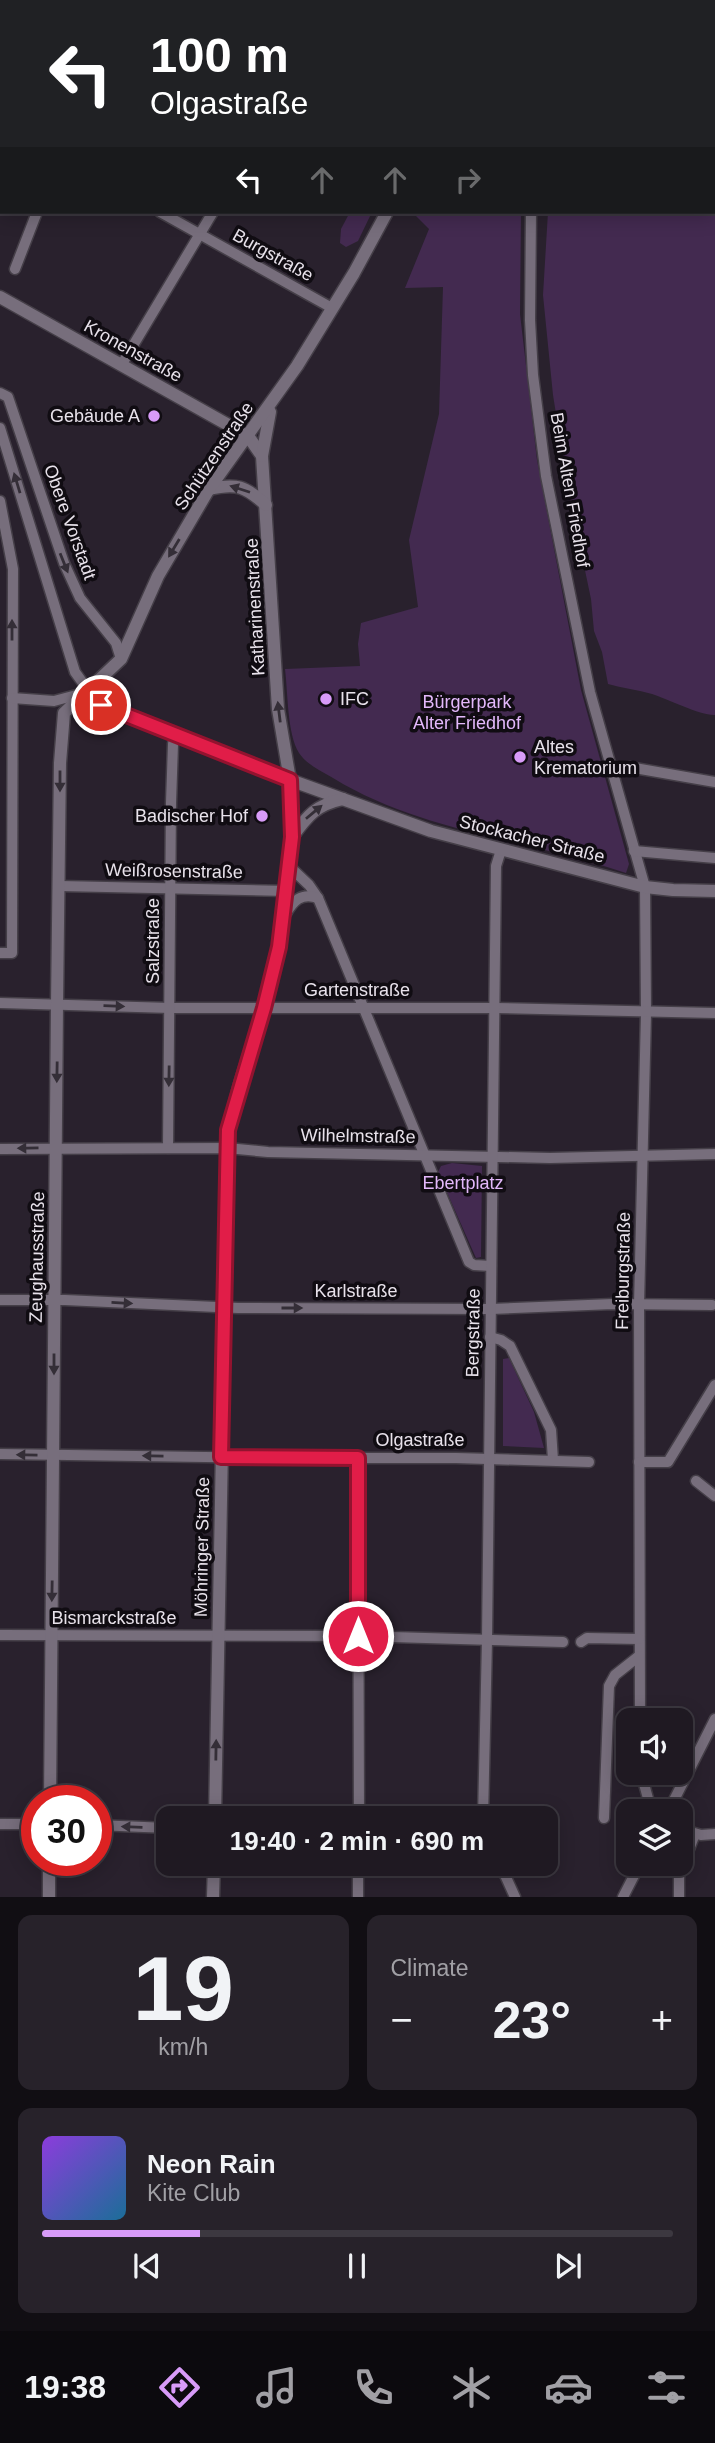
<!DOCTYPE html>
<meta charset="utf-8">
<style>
:root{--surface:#1f1922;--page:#27222a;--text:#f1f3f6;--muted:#a1a0a5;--line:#3c3840;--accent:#d89bf8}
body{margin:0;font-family:Helvetica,sans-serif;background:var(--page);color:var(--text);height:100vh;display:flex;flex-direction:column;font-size:26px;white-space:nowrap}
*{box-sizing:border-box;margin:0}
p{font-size:23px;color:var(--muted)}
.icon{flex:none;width:38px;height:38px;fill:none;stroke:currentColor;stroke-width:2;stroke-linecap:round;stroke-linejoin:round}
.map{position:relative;height:1897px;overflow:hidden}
.drawer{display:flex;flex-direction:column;gap:18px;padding:18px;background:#110e13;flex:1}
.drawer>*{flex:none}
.top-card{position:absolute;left:0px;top:0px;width:716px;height:214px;box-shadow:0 4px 18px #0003,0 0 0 2px var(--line);background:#202124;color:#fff;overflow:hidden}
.tools{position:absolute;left:616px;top:1708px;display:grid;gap:14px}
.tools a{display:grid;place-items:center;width:77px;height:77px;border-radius:14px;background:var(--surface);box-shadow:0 4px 18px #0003,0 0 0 2px var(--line);font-size:35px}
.speed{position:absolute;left:21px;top:1785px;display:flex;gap:14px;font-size:35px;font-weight:700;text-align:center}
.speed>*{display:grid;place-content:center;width:91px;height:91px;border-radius:50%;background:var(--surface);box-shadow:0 4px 18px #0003,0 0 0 2px var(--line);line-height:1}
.speed .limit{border:10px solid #d22;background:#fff;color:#111}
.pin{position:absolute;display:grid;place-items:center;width:60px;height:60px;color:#fff;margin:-30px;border:4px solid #fff;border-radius:50%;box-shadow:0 2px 7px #0007}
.me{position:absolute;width:77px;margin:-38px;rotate:0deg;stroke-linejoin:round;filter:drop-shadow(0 0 5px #0008)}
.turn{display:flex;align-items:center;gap:24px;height:147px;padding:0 35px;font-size:32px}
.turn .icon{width:91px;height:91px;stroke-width:2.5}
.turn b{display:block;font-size:49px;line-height:60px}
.lanes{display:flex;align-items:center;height:66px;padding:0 35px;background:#0003;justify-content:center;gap:35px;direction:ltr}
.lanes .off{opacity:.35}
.big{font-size:52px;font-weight:800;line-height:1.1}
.drawer .card{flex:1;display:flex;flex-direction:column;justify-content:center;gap:10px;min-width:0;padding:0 24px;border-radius:14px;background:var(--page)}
.drawer .dial{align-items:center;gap:0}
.dial b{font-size:91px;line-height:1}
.song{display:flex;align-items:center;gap:21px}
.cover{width:84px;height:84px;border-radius:10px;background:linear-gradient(135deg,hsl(270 70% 55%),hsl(200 70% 35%))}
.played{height:7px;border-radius:4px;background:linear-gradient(90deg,var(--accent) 25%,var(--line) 25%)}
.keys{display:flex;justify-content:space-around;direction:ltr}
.heat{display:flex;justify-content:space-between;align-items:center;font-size:38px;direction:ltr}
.drawer .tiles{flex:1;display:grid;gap:18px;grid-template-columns:1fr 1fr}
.card:last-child{grid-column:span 2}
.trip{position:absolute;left:156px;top:1806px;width:402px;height:70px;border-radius:14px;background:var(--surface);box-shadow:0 4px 18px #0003,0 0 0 2px var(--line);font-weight:800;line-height:70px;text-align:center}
.tab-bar{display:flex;height:112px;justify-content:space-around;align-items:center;background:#0c0a0e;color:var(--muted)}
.tab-bar .icon{width:49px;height:49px}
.tab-bar .selected{color:var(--accent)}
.tab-bar b{font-size:32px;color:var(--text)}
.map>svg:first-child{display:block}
</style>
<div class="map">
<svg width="715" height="1897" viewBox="0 0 715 1897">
<rect width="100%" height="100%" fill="#29212d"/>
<g fill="#432a50">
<path d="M715,85V715C702,716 667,699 652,694C638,690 622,688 608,684L602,652L594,631L591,599L568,489L553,395L543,295L548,212H714Z"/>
<path d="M350,212H372L358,241L346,247L340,243L341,229Z"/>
<path d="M412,212H521L520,314L537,460L581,690L629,864L626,873C601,865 575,857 549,851C474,832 400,819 333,778C321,771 307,765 299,753C287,733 288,693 285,669L360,666L358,644L361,623L418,607L409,540L439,414L443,287L405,288L429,229Z"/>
<path d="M452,1163L482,1166L481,1257L476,1258L438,1172L441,1166Z"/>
<path d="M509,1358L534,1412L544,1448L503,1446V1359Z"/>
</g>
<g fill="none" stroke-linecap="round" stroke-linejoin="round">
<defs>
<g id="minor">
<path d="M151,0L154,2"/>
<path d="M714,21L715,22"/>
<path d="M0,166L2,167"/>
<path d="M160,212L332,308"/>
<path d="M531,212L530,320L533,375L546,476L590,692L645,887L646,1013L639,1305L640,1720"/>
<path d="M15,269L37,212"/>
<path d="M122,364L213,212"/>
<path d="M0,393L8,397L64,563L80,598L116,643L121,659"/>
<path d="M0,428L75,672L88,690"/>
<path d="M0,501L13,569L12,953H0"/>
<path d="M12,698L54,701L84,693"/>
<path d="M612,770L629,767L715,782"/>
<path d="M634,851L715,858"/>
<path d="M290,867L309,885L318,898L469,1262L474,1265L491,1266"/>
<path d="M60,886L287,891"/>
<path d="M285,915C293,901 301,892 318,898"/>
<path d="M0,1003L171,1008H495L715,1013"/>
<path d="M168,1148L171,803L173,744L175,734"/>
<path d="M0,1149L227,1148L268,1152L550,1158L715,1154"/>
<path d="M0,1300H65L238,1308L491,1309L613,1304L712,1305"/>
<path d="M490,1337L501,1340L510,1346L551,1430L553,1460"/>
<path d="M0,1454L265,1458H456L589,1462"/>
<path d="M358,1458L359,1818"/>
<path d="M639,1462H668L715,1385"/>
<path d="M696,1481L715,1496"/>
<path d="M0,1635L358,1636L563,1642"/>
<path d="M581,1642L587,1638L639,1639"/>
<path d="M641,1773L649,1802L653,1808"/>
<path d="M670,1808L715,1719"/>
<path d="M483,1818L487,1640L496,866L501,850"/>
<path d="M604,1818L609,1686L615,1675L639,1656"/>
<path d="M0,1824H37"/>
<path d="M96,1825L168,1828"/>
<path d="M681,1829L701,1835L715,1834"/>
<path d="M500,1864L515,1897"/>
<path d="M358,1897V1864"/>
<path d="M623,1897L640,1864"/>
<path d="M679,1897V1875L695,1834"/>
</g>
<g id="tertiary">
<path d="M421,0V2"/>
<path d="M21,2L28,0"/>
<path d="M0,5H2"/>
<path d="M0,297L248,436L262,456L278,709L290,780L292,837L279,947L264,1008L240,1084L228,1130L215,1818"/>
<path d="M262,456L270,412"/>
<path d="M209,489C237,483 245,486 266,505"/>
<path d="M88,690L95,701L122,714L290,780L431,831L645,887L673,890L715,891"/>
<path d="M292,837C308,815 316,805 343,799"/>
<path d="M50,1801L57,1004L60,763L64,713L121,659L158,576L209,489L297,366L354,273L387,212"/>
<path d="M49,1897V1860"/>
<path d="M213,1897L214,1864"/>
</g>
</defs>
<use href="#minor" stroke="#453f48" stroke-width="13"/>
<use href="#tertiary" stroke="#453f48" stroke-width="15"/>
<use href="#minor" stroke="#776e7c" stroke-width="10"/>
<use href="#tertiary" stroke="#776e7c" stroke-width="12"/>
</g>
<defs><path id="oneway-solid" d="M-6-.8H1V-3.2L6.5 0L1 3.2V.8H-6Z" transform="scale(1.75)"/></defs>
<g fill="#342e37">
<use href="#oneway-solid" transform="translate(17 483) rotate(-107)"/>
<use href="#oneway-solid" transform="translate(240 489) rotate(-162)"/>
<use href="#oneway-solid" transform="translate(174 548) rotate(121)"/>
<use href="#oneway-solid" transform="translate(64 563) rotate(68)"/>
<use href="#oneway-solid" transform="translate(12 630) rotate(-90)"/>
<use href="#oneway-solid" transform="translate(279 712) rotate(-97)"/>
<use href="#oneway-solid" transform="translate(60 781) rotate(90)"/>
<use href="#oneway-solid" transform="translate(314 812) rotate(-40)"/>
<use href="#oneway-solid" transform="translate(114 1006) rotate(2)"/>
<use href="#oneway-solid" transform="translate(57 1072) rotate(91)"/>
<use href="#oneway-solid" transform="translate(169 1076) rotate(91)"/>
<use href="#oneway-solid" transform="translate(28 1148) rotate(179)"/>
<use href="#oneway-solid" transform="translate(122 1303) rotate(3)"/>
<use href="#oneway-solid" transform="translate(292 1308)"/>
<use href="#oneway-solid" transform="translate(54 1364) rotate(90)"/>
<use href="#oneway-solid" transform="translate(27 1455) rotate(-179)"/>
<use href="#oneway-solid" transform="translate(153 1456) rotate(-179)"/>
<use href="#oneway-solid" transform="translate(52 1591) rotate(91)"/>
<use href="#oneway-solid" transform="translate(216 1750) rotate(-89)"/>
<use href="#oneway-solid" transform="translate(132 1827) rotate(-178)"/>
</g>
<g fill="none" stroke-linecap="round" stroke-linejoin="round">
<defs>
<path id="route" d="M101,705L290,780L292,837L279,947L264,1008L228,1130L221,1457L358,1458V1636"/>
</defs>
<use href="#route" stroke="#92132f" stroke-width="18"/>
<use href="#route" stroke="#e11d48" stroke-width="12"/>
</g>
<g fill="#d89bf8" stroke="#100c12" stroke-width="2.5">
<circle cx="154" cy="416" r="7"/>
<circle cx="326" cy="699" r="7"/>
<circle cx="520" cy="757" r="7"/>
<circle cx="262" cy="816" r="7"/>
</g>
<g text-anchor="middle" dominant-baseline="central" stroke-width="7" stroke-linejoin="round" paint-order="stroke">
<g font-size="18" fill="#e8e2eb" stroke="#100c12">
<text transform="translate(273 255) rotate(29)">Burgstraße</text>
<text transform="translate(133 351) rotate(29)">Kronenstraße</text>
<text transform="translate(214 456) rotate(-56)">Schützenstraße</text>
<text transform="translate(570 490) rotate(80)">Beim Alten Friedhof</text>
<text transform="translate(70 522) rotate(70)">Obere Vorstadt</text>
<text transform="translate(255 607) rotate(-93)">Katharinenstraße</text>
<text transform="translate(532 839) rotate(14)">Stockacher Straße</text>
<text transform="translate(174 871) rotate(1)">Weißrosenstraße</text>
<text transform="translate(153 941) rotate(-90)">Salzstraße</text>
<text x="357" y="990">Gartenstraße</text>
<text transform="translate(358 1136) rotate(1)">Wilhelmstraße</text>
<text transform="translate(37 1257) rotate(-89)">Zeughausstraße</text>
<text transform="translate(623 1271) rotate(-89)">Freiburgstraße</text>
<text x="356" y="1291">Karlstraße</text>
<text transform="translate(473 1333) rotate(-89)">Bergstraße</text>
<text x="420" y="1440">Olgastraße</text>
<text transform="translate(202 1547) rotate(-89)">Möhringer Straße</text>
<text x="114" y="1618">Bismarckstraße</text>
</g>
<g font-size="18" fill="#e8e2eb" stroke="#100c12" text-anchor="end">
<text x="140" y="416">Gebäude A</text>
<text x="340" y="699" text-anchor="start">IFC</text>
<text x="534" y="747" text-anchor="start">Altes<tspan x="534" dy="21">Krematorium</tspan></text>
<text x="248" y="816">Badischer Hof</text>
</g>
<g font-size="18" fill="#e3b8fb" stroke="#100c12">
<text x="467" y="702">Bürgerpark<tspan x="467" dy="21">Alter Friedhof</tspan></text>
<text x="463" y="1183">Ebertplatz</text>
</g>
</g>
</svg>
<div class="tools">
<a><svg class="icon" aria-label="sound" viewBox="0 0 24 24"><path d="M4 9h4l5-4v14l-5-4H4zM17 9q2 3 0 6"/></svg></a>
<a><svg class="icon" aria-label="layers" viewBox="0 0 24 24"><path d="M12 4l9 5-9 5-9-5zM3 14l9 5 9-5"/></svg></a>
</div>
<div class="speed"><div class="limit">30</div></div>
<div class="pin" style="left:101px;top:705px;background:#d93025"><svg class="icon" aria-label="arrive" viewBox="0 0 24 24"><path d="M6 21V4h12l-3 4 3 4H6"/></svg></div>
<svg class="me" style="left:358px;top:1636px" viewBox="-20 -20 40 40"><circle r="17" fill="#e11d48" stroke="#fff" stroke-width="3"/><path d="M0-11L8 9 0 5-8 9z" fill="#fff"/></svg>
<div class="trip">19:40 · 2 min · 690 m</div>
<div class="top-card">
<div class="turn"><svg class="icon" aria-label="left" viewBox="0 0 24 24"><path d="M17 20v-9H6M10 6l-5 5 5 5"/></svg><div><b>100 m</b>Olgastraße</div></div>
<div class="lanes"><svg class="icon" aria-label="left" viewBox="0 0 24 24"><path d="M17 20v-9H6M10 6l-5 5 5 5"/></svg><svg class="icon off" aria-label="ahead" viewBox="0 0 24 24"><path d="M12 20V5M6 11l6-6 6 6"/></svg><svg class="icon off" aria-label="ahead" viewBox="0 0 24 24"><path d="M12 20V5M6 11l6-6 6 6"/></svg><svg class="icon off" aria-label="right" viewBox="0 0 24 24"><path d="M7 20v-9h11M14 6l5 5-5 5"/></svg></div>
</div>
</div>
<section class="drawer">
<div class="tiles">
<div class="card dial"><b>19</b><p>km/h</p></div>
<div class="card"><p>Climate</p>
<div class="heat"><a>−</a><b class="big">23°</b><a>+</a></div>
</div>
<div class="card">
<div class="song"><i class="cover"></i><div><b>Neon Rain</b><p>Kite Club</p></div></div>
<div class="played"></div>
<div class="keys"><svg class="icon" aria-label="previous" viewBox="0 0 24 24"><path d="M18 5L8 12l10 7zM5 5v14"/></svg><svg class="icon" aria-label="pause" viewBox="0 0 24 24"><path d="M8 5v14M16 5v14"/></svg><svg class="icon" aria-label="next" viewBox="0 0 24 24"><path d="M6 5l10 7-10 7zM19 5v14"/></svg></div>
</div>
</div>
</section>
<nav class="tab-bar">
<b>19:38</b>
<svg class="icon selected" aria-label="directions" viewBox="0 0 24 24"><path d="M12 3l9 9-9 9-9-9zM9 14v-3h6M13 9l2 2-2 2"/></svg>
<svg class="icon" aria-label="music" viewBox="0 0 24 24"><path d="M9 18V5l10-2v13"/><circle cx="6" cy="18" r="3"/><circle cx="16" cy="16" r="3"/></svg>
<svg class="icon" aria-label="phone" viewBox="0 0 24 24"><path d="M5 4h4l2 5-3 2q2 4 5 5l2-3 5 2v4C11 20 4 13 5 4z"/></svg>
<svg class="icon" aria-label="climate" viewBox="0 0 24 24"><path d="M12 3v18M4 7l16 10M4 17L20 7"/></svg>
<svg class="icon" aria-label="car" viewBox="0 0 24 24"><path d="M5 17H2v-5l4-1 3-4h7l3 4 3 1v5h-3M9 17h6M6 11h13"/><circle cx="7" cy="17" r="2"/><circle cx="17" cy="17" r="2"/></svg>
<svg class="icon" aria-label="filters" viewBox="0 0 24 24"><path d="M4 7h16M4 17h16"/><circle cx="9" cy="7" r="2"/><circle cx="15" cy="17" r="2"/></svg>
</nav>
